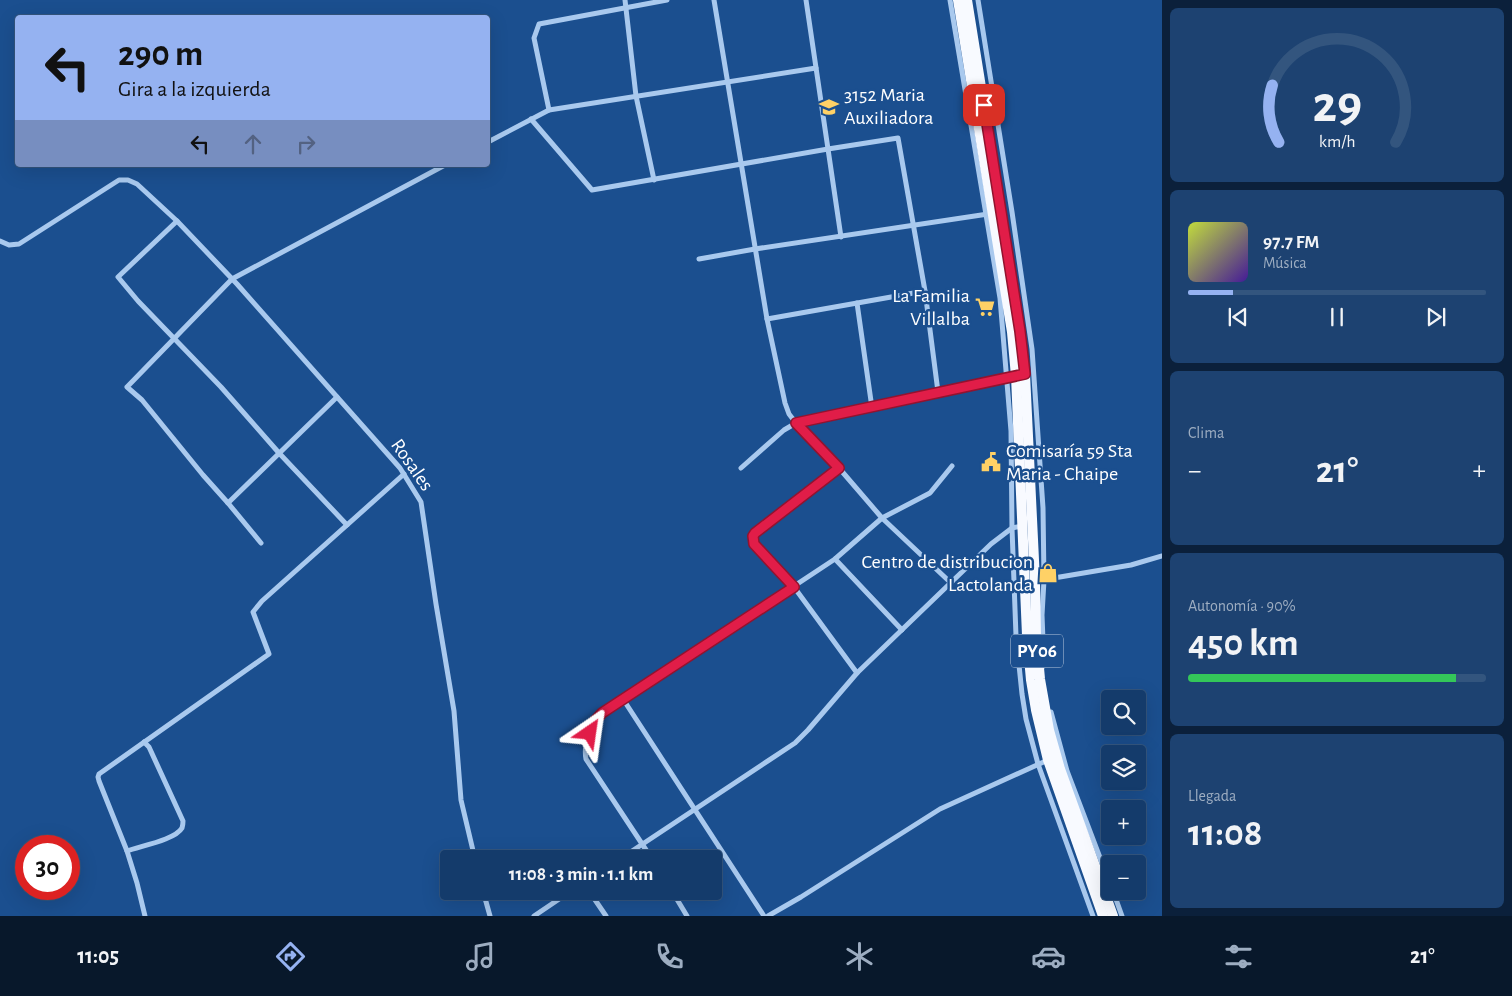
<!DOCTYPE html>
<html lang="es">
<meta charset="utf-8">
<style>
:root{--surface:#143b6b;--page:#1d4271;--text:#f1f3f6;--muted:#9dadc1;--line:#33557e;--accent:#95b2f1}
body{margin:0;font-family:"Alegreya Sans",sans-serif;background:var(--page);color:var(--text);height:100vh;display:flex;flex-direction:column;font-size:19px;white-space:nowrap}
*{box-sizing:border-box;margin:0}
p{font-size:16px;color:var(--muted)}
.icon{flex:none;width:28px;height:28px;fill:none;stroke:currentColor;stroke-width:2;stroke-linecap:round;stroke-linejoin:round}
.map{position:relative;flex:1;overflow:hidden}
.panel{display:flex;flex-direction:column;gap:8px;padding:8px;background:#0b203b;width:350px}
.panel>*{flex:none}
.guide{position:absolute;left:15px;top:15px;width:475px;height:152px;border-radius:5px;box-shadow:0 5px 20px #0002,0 0 0 1px var(--line);background:#95b2f1;color:#111;overflow:hidden}
.controls{position:absolute;left:1101px;top:690px;display:grid;gap:10px}
.controls a{display:grid;place-items:center;width:45px;height:45px;border-radius:5px;background:var(--surface);box-shadow:0 5px 20px #0002,0 0 0 1px var(--line);font-size:25px}
.speed{position:absolute;left:15px;top:835px;display:flex;gap:10px;font-size:25px;font-weight:700;text-align:center}
.speed>*{display:grid;place-content:center;width:65px;height:65px;border-radius:50%;background:var(--surface);box-shadow:0 5px 20px #0002,0 0 0 1px var(--line);line-height:1}
.speed .limit{border:8px solid #d22;background:#fff;color:#111}
.pin{position:absolute;display:grid;place-items:center;width:42px;height:42px;color:#fff;margin:-21px;border-radius:10px;box-shadow:0 2px 8px #0006}
.me{position:absolute;width:55px;margin:-28px;rotate:32deg;stroke-linejoin:round;filter:drop-shadow(0 0 4px #0008)}
.turn{display:flex;align-items:center;gap:18px;height:105px;padding:0 20px;font-size:22px}
.turn .icon{width:65px;height:65px;stroke-width:2.5}
.turn b{display:block;font-size:35px;line-height:42px}
.lanes{display:flex;align-items:center;height:48px;padding:0 20px;background:#0003;justify-content:center;gap:25px;direction:ltr}
.lanes .off{opacity:.35}
.big{font-size:38px;font-weight:700;line-height:1.1}
.panel .card{flex:1;display:flex;flex-direction:column;justify-content:center;gap:8px;min-width:0;padding:0 18px;border-radius:8px;background:var(--page)}
.panel .dial{align-items:center;gap:0}
.dial svg{height:130px;overflow:visible;fill:none;stroke:var(--line);stroke-width:7;stroke-linecap:round;text-anchor:middle}
.dial text{fill:var(--text);stroke:none}
.song{display:flex;align-items:center;gap:15px}
.cover{width:60px;height:60px;border-radius:8px;background:linear-gradient(135deg,hsl(70 70% 55%),hsl(260 70% 35%))}
.played{height:5px;border-radius:2px;background:linear-gradient(90deg,var(--accent) 15%,var(--line) 15%)}
.keys{display:flex;justify-content:space-around;direction:ltr}
.heat{display:flex;justify-content:space-between;align-items:center;font-size:28px;direction:ltr}
.charge{height:8px;border-radius:4px;background:linear-gradient(90deg,#34c759 90%,var(--line) 0)}
.trip{position:absolute;left:440px;top:850px;width:282px;height:50px;border-radius:5px;background:var(--surface);box-shadow:0 5px 20px #0002,0 0 0 1px var(--line);font-weight:700;line-height:50px;text-align:center}
.tab-bar{display:flex;height:80px;justify-content:space-around;align-items:center;background:#08182b;color:var(--muted)}
.tab-bar .icon{width:35px;height:35px}
.tab-bar .current{color:var(--accent)}
.tab-bar b{font-size:22px;color:var(--text)}
main{display:flex;flex:1;min-height:0}
.map>svg:first-child{display:block}
</style>
<main>
<div class="map">
<svg width="1162" height="916" viewBox="0 0 1162 916">
<rect width="100%" height="100%" fill="#1b4f8f"/>
<g fill="none" stroke-linecap="round" stroke-linejoin="round">
<g stroke="#a9c9ee" stroke-width="5">
<path d="M625,0L636,96L654,180"/>
<path d="M714,0L767,319L785,403L789,414L796,423L839,468L882,518L951,583"/>
<path d="M806,0L841,237"/>
<path d="M950,0L1000,298L1011,431L1012,528L1016,636L1022,694L1026,719L1038,764L1093,916"/>
<path d="M978,0L1012,212L1032,349L1043,508L1044,580L1042,615L1044,666"/>
<path d="M549,110L534,38L539,24L667,0"/>
<path d="M531,119L592,190L828,149L898,138L925,291L938,392"/>
<path d="M488,142L549,110L816,68"/>
<path d="M177,221L118,277L138,301L221,387L279,453L347,525"/>
<path d="M0,241L9,245L19,244L119,180H128L137,184L177,221L237,284L400,468L421,502L436,604L454,711L461,800L475,859"/>
<path d="M699,259L755,249L988,214"/>
<path d="M857,303L872,408"/>
<path d="M767,319L925,291"/>
<path d="M741,468L784,430L796,423L1017,376"/>
<path d="M839,468L755,533L752,540L754,543L794,587L857,673"/>
<path d="M228,503L337,397"/>
<path d="M261,543L228,503L203,475L142,400L127,387L232,279L445,165"/>
<path d="M835,559L902,630"/>
<path d="M1042,580L1131,565L1162,556"/>
<path d="M623,699L764,916"/>
<path d="M1051,712L1067,771L1110,884"/>
<path d="M127,851C140,846 175,840 182,828C183,825 183,824 183,821L149,747L144,742"/>
<path d="M620,859L795,743L808,730L857,673L991,544L1012,528L1022,526"/>
<path d="M652,859L586,759C583,744 591,724 602,713L835,559L882,518L930,493L952,466"/>
<path d="M483,891L490,916"/>
<path d="M589,891L606,916"/>
<path d="M672,891L687,916"/>
<path d="M1113,891L1122,916"/>
<path d="M145,916L137,883L127,851L99,781L98,777L99,774L269,654L253,612L262,601L404,474"/>
<path d="M534,916L571,891"/>
<path d="M768,916L801,897L940,809L1048,760"/>
</g>
<g stroke="#f8faff" stroke-width="10">
<path d="M958,0L1012,332L1016,376L1027,635L1031,680L1036,710L1048,760L1103,916"/>
<path d="M967,0L1001,212L1025,374L1035,581L1036,635L1040,679L1049,730L1060,769L1113,916"/>
</g>
</g>
<g fill="none" stroke-linecap="round" stroke-linejoin="round">
<defs>
<path id="route" d="M590,733L594,722L602,713L794,587L754,544L753,536L755,533L839,468L796,423L1025,374L1020,331L984,105"/>
</defs>
<use href="#route" stroke="#92132f" stroke-width="12"/>
<use href="#route" stroke="#e11d48" stroke-width="9"/>
</g>
<defs>
<symbol id="school-bare" viewBox="-9 -9 18 18"><path d="M0-5L7-2L0 1L-7-2ZM-4 1L0 2.5L4 1V4Q0 6-4 4Z" fill="#ffd166" stroke="#1b4f8f" stroke-width="2.5" paint-order="stroke"/></symbol>
<symbol id="supermarket-bare" viewBox="-9 -9 18 18"><path d="M-6-5.5h2.5l.6 2H6L4.5 2H-2.5L-4.4-4H-6ZM-1.5 3.2a1.3 1.3 0 1 0 .1 0ZM3 3.2a1.3 1.3 0 1 0 .1 0Z" fill="#ffd166" stroke="#1b4f8f" stroke-width="2.5" paint-order="stroke"/></symbol>
<symbol id="civic-bare" viewBox="-9 -9 18 18"><path d="M-.6-6.5H3V-4.5H.6V-3L4-1V1h2V6H-6V1h2V-1L-.6-3ZM-1.2 2.5V6h2.4V2.5Z" fill="#ffd166" stroke="#1b4f8f" stroke-width="2.5" paint-order="stroke"/></symbol>
<symbol id="shop-bare" viewBox="-9 -9 18 18"><path d="M-5-2.5h2.3a2.7 3.5 0 0 1 5.4 0H5L5.5 6h-11ZM-1.5-2.5h3a1.5 2.3 0 0 0-3 0Z" fill="#ffd166" stroke="#1b4f8f" stroke-width="2.5" paint-order="stroke"/></symbol>
</defs>
<g fill-rule="evenodd">
<use href="#school-bare" x="815" y="93" width="28" height="28"/>
<use href="#supermarket-bare" x="971" y="293" width="28" height="28"/>
<use href="#civic-bare" x="977" y="448" width="28" height="28"/>
<use href="#shop-bare" x="1034" y="559" width="28" height="28"/>
</g>
<g text-anchor="middle" dominant-baseline="central" stroke-width="5" stroke-linejoin="round" paint-order="stroke">
<rect fill="#1b4f8f" stroke="#bbcadd" stroke-width="1" x="1011" y="634.5" width="52" height="33" rx="4"/>
<g font-size="19" font-weight="bold" fill="#fff">
<text x="1037" y="651">PY06</text>
</g>
<g font-size="20" fill="#fff" stroke="#1b4f8f" text-anchor="start">
<text x="844" y="95">3152 Maria<tspan x="844" dy="23">Auxiliadora</tspan></text>
<text x="970" y="296" text-anchor="end">La Familia<tspan x="970" dy="23">Villalba</tspan></text>
<text x="1006" y="451">Comisaría 59 Sta<tspan x="1006" dy="23">Maria - Chaipe</tspan></text>
<text x="1033" y="562" text-anchor="end">Centro de distribucion<tspan x="1033" dy="23">Lactolanda</tspan></text>
</g>
<g font-size="20" fill="#fff" stroke="#1b4f8f">
<text transform="translate(412 465) rotate(55)">Rosales</text>
</g>
</g>
</svg>
<div class="controls">
<a><svg class="icon" aria-label="search" viewBox="0 0 24 24"><circle cx="10" cy="10" r="6"/><path d="M15 15l6 6"/></svg></a>
<a><svg class="icon" aria-label="layers" viewBox="0 0 24 24"><path d="M12 4l9 5-9 5-9-5zM3 14l9 5 9-5"/></svg></a>
<a>+</a>
<a>−</a>
</div>
<div class="speed"><div class="limit">30</div></div>
<div class="pin" style="left:984px;top:105px;background:#d93025"><svg class="icon" aria-label="arrive" viewBox="0 0 24 24"><path d="M6 21V4h12l-3 4 3 4H6"/></svg></div>
<svg class="me" style="left:590px;top:733px" viewBox="-20 -20 40 40"><path d="M0-17L14 15 0 8-14 15z" fill="#e11d48" stroke="#fff" stroke-width="4"/></svg>
<div class="trip">11:08 · 3 min · 1.1 km</div>
<div class="guide">
<div class="turn"><svg class="icon" aria-label="left" viewBox="0 0 24 24"><path d="M17 20v-9H6M10 6l-5 5 5 5"/></svg><div><b>290 m</b>Gira a la izquierda</div></div>
<div class="lanes"><svg class="icon" aria-label="left" viewBox="0 0 24 24"><path d="M17 20v-9H6M10 6l-5 5 5 5"/></svg><svg class="icon off" aria-label="ahead" viewBox="0 0 24 24"><path d="M12 20V5M6 11l6-6 6 6"/></svg><svg class="icon off" aria-label="right" viewBox="0 0 24 24"><path d="M7 20v-9h11M14 6l5 5-5 5"/></svg></div>
</div>
</div>
<section class="panel">
<div class="card dial"><svg viewBox="0 0 100 80">
<path d="M14 69A42 42 0 1 1 86 69"/>
<path d="M14 69A42 42 0 0 1 10 34" stroke="#95b2f1"/>
<text x="50" y="56" font-size="32" font-weight="700">29</text>
<text x="50" y="72" font-size="11">km/h</text>
</svg></div>
<div class="card">
<div class="song"><i class="cover"></i><div><b>97.7 FM</b><p>Música</p></div></div>
<div class="played"></div>
<div class="keys"><svg class="icon" aria-label="previous" viewBox="0 0 24 24"><path d="M18 5L8 12l10 7zM5 5v14"/></svg><svg class="icon" aria-label="pause" viewBox="0 0 24 24"><path d="M8 5v14M16 5v14"/></svg><svg class="icon" aria-label="next" viewBox="0 0 24 24"><path d="M6 5l10 7-10 7zM19 5v14"/></svg></div>
</div>
<div class="card"><p>Clima</p>
<div class="heat"><a>−</a><b class="big">21°</b><a>+</a></div>
</div>
<div class="card"><p>Autonomía · 90%</p><b class="big">450 km</b><div class="charge"></div></div>
<div class="card"><p>Llegada</p><b class="big">11:08</b></div>
</section>
</main>
<nav class="tab-bar">
<b>11:05</b>
<svg class="icon current" aria-label="directions" viewBox="0 0 24 24"><path d="M12 3l9 9-9 9-9-9zM9 14v-3h6M13 9l2 2-2 2"/></svg>
<svg class="icon" aria-label="music" viewBox="0 0 24 24"><path d="M9 18V5l10-2v13"/><circle cx="6" cy="18" r="3"/><circle cx="16" cy="16" r="3"/></svg>
<svg class="icon" aria-label="phone" viewBox="0 0 24 24"><path d="M5 4h4l2 5-3 2q2 4 5 5l2-3 5 2v4C11 20 4 13 5 4z"/></svg>
<svg class="icon" aria-label="climate" viewBox="0 0 24 24"><path d="M12 3v18M4 7l16 10M4 17L20 7"/></svg>
<svg class="icon" aria-label="car" viewBox="0 0 24 24"><path d="M5 17H2v-5l4-1 3-4h7l3 4 3 1v5h-3M9 17h6M6 11h13"/><circle cx="7" cy="17" r="2"/><circle cx="17" cy="17" r="2"/></svg>
<svg class="icon" aria-label="filters" viewBox="0 0 24 24"><path d="M4 7h16M4 17h16"/><circle cx="9" cy="7" r="2"/><circle cx="15" cy="17" r="2"/></svg>
<b>21°</b>
</nav>
